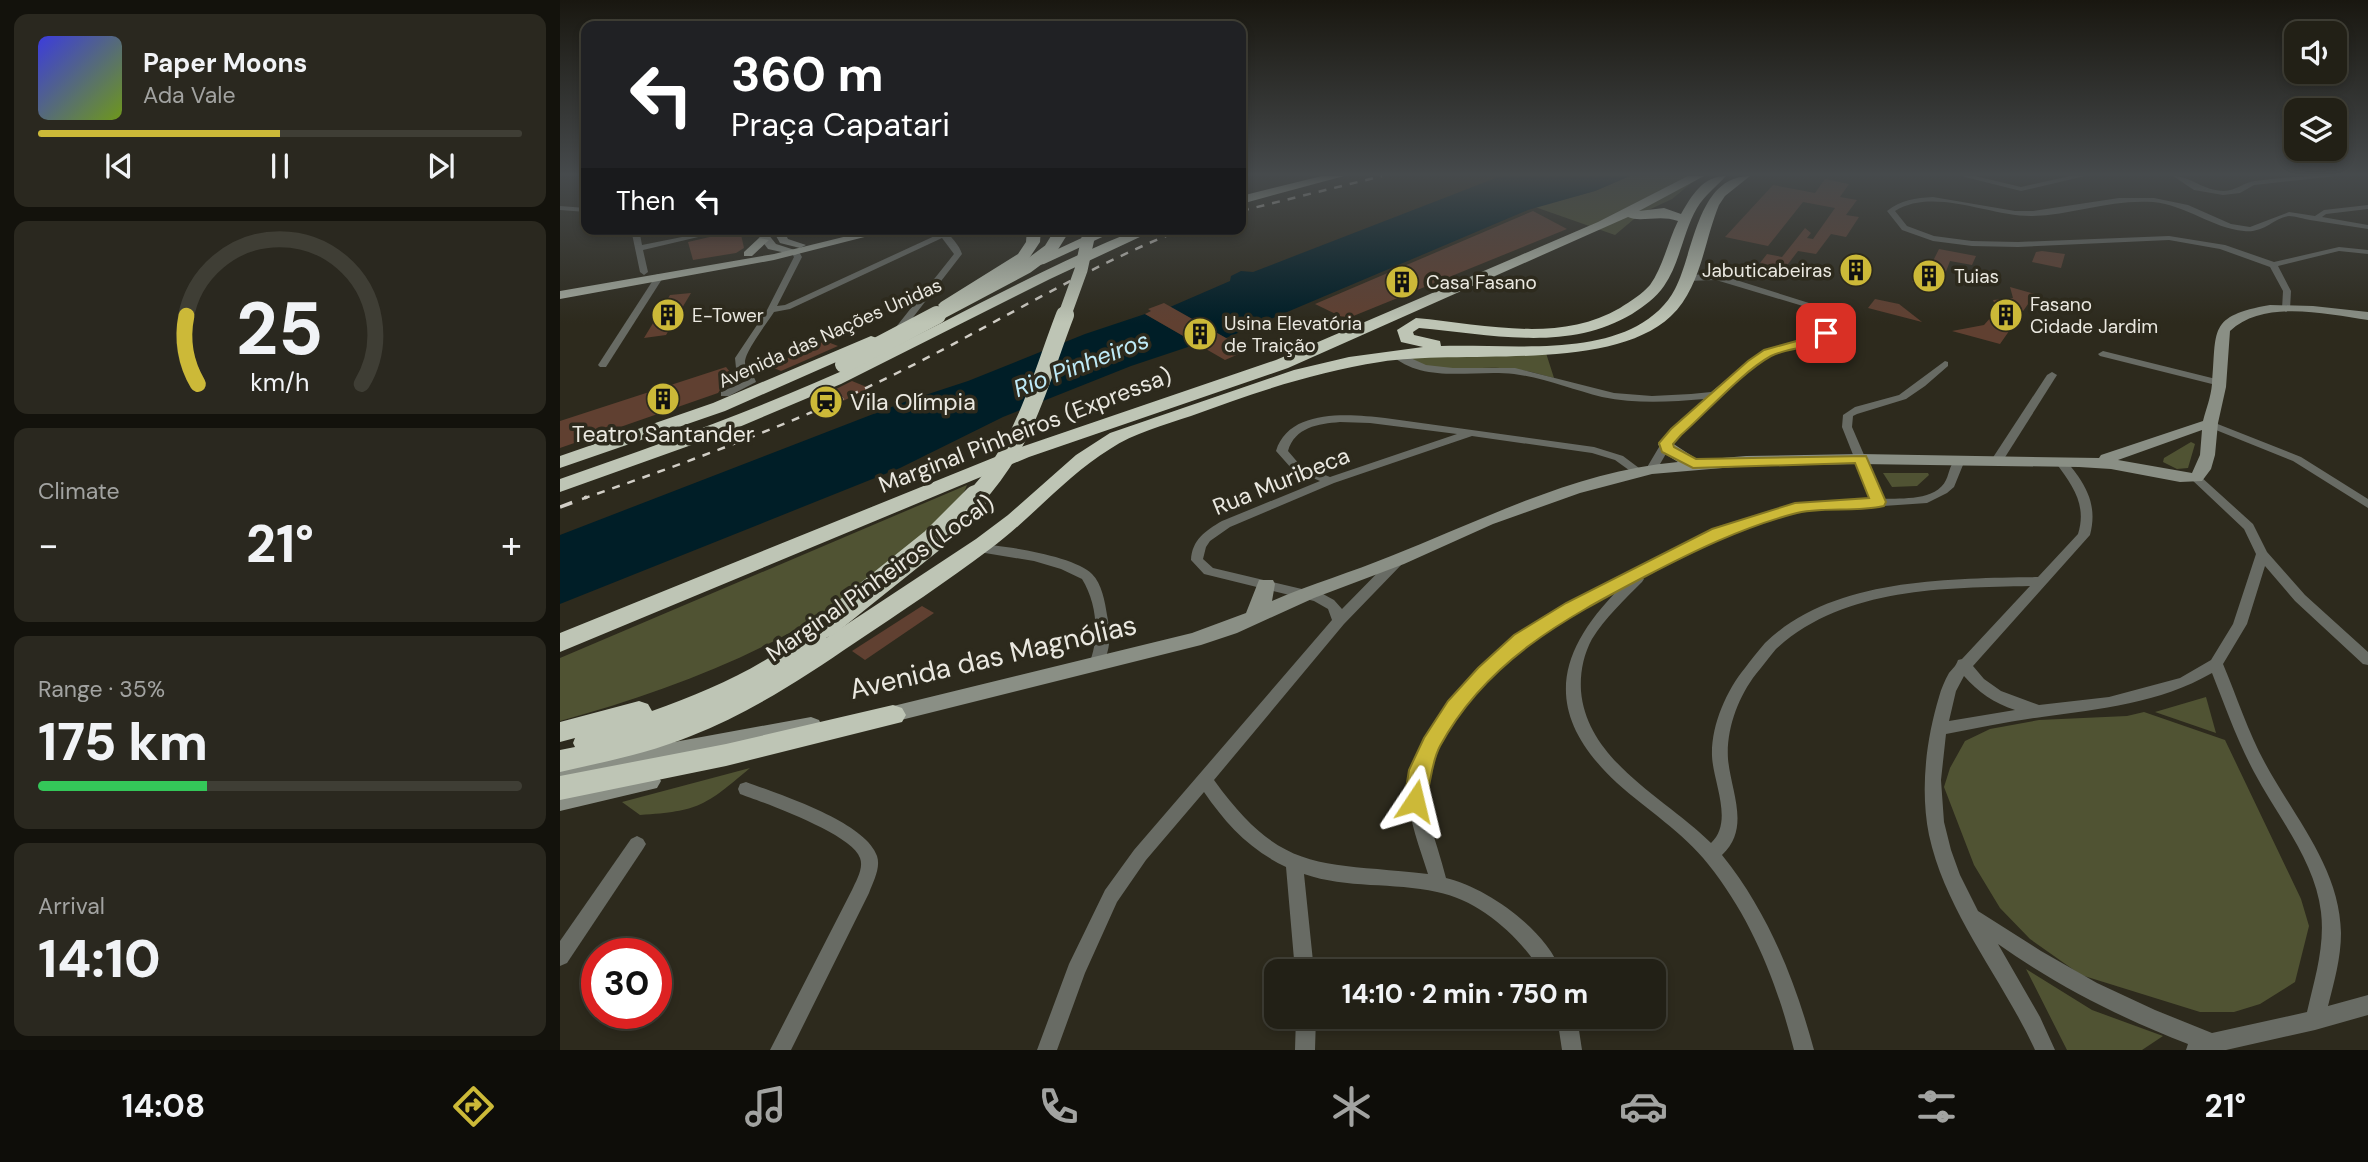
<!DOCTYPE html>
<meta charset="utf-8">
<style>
:root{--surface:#222016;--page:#2a281f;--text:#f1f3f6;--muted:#a2a3a1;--line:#3f3e35;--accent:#ccb938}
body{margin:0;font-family:"DM Sans",sans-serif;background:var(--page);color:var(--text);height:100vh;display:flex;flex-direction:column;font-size:26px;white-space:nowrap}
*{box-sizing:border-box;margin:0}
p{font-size:23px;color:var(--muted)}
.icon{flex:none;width:38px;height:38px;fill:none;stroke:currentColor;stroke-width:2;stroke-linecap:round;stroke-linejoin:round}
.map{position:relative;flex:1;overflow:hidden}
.sheet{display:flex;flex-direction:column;gap:14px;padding:14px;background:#13120c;width:560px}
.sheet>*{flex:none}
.guide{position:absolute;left:21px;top:21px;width:665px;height:214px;border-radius:14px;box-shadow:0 4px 10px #0003,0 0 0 2px var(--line);background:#202124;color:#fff;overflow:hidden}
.fabs{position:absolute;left:1724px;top:21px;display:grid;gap:14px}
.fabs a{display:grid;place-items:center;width:63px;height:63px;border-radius:14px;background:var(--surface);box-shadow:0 4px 10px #0003,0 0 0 2px var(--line);font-size:35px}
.speed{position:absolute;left:21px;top:938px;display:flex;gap:14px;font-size:35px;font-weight:700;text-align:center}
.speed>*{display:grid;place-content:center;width:91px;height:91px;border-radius:50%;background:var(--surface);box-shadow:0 4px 10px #0003,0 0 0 2px var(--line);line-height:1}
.speed .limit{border:10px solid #d22;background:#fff;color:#111}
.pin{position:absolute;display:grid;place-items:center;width:60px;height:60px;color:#fff;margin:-30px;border-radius:14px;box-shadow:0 4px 10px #0006}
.me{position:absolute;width:77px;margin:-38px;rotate:10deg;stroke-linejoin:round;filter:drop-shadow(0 0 5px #0008)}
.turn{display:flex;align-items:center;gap:24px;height:147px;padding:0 35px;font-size:32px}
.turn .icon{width:91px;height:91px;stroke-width:2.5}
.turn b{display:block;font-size:49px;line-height:60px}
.then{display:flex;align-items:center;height:66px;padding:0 35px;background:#0003;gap:14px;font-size:26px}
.big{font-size:52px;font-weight:800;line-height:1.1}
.sheet .card{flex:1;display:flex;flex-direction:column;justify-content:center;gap:10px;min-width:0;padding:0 24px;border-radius:14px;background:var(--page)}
.sheet .dial{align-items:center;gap:0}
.dial svg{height:182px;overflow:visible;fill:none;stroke:var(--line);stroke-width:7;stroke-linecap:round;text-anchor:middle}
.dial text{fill:var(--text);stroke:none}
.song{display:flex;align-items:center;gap:21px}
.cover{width:84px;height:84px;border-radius:10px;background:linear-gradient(135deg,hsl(240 70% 55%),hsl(80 70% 35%))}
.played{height:7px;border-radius:4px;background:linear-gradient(90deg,var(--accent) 50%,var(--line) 50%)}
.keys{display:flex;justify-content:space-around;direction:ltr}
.heat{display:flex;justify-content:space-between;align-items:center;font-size:38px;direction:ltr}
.charge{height:10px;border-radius:5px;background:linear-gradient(90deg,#34c759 35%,var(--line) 0)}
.trip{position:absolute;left:704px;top:959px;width:402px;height:70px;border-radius:14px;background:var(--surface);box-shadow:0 4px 10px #0003,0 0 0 2px var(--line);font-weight:800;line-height:70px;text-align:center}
.dock{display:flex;height:112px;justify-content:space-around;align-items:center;background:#0e0d09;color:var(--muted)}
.dock .icon{width:49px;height:49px}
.dock .active{color:var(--accent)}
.dock b{font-size:32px;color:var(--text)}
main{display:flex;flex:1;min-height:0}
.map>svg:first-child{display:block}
</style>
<main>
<section class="sheet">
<div class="card">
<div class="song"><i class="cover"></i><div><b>Paper Moons</b><p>Ada Vale</p></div></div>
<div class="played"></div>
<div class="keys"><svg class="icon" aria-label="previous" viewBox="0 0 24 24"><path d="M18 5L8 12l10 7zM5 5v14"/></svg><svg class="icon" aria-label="pause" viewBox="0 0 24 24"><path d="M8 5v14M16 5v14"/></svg><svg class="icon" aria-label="next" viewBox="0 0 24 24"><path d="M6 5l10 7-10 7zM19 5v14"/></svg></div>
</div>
<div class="card dial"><svg viewBox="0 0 100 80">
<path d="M14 69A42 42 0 1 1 86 69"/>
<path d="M14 69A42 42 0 0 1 9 39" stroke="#ccb938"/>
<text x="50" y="56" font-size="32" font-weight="700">25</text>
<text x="50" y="72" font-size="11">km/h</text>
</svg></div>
<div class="card"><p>Climate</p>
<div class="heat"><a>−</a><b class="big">21°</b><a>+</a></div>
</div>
<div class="card"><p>Range · 35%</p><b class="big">175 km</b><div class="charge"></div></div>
<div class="card"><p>Arrival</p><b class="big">14:10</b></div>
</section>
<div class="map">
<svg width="1808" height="1050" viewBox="0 0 1808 1050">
<rect width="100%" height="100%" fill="#2d2a1d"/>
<g fill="#505333">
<path d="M1070,176H1140L1112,199L1080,214L1055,235L975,207L1035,191Z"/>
<path d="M986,353L994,378C976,373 958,368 940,368C908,366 871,378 844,356Z"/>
<path d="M1631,442L1635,444L1628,468L1617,469L1603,462L1604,458Z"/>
<path d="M1323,473H1368L1369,475L1357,486L1332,487Z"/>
<path d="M407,485C401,505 363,536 346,550C310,579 274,609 233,631C160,671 80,699 0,721V658Z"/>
<path d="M1646,697L1656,733L1595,712Z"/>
<path d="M1584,712L1665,740L1741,899L1749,926L1735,982L1700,1004L1674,1012H1640L1521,975L1470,939L1440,908L1414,865L1384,787L1390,768L1405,741L1430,729L1479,720L1567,716Z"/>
<path d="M190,768C145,806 139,811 80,815L62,802Z"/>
<path d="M1466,969L1532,1010L1603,1036L1582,1050H1507Z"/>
</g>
<g fill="#001e27">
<path d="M941,176H1070L1035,191L968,210L666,338L610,307L670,281L671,276L681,271L693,272Z"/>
<path d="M585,314L637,344L571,366L443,417L340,468L0,604V535L347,401L408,381L525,334Z"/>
</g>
<g fill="#604031">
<path d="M1265,179L1289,184L1280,197L1297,200L1286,215L1299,217L1286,237L1271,234L1256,254L1238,251L1225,268L1200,263L1207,254L1222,257L1245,228L1251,233L1247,238L1253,239L1275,208L1243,202L1208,246L1165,237L1213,185L1255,193Z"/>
<path d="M973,211L1007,229L786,319L755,304Z"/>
<path d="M180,230L184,248L176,253L133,260L128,242Z"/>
<path d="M1379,249L1416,256L1412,265L1390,261L1380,287L1352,282L1360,265L1370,267Z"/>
<path d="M1482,251L1505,254L1501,268L1472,262L1476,252Z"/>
<path d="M1288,260L1312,265L1303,281L1279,275Z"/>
<path d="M1450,287L1475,294L1440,344L1392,331L1424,325L1432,316L1431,308L1435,305L1433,300L1453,298Z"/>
<path d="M131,293L106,335L84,338L110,295Z"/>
<path d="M1315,299L1339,304L1362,322L1308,308Z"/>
<path d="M604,303L666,338L688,350L665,360L585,314L591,311L588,309Z"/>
<path d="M265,341L278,346L221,371L209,366Z"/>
<path d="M166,367L178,382L160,390L158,393L0,448V421Z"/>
<path d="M292,381L309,388L273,406L256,399Z"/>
<path d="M362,606L374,613L305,660L292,651Z"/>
</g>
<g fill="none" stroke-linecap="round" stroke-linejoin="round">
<g fill="#686b64" fill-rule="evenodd">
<path d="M1401,176H1415L1461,187L1510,176H1525L1461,191Z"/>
<path d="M1613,176C1630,176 1644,191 1664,191C1676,191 1684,182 1695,181C1722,177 1749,176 1776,176L1694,185L1680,193L1663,195L1634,190Z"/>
<path d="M1373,197L1455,211H1473L1559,198H1594L1628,205L1671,224L1690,227L1729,212L1755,216L1764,210L1808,205V209L1766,214L1762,217L1808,225V229C1789,226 1769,223 1750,220C1744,219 1735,216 1729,216C1713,218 1705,233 1684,231C1652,228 1626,205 1593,202C1551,199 1512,215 1471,216C1429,216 1373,187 1335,211L1347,226L1374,236L1412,241L1458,242L1609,236L1665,245L1714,262L1779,247L1808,250V254L1779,251L1718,266L1731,291L1730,309L1726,312L1722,309L1723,291L1710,267L1660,249L1609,240L1458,247L1412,246L1373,241L1342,230L1327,211C1341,200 1355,198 1373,197Z"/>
<path d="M0,206L26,208V212L0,210Z"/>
<path d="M71,229H79L82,245L147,232L151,234L83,250L88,272L84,275L80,272Z"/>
<path d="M375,229H383C390,235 400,246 402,254L344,329L341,330L336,327L394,254L382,238L230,309L214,312C208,322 184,352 185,363C186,371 194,374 196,382L169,396H161V392L186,381L176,368L175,358L207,310L234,257L231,252L232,250H238L242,257L217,306L225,305L379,234Z"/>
<path d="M97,274L104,276L46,367H40L38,365Z"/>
<path d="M1157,274L1287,315C1259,351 1237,340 1204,360C1171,380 1146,408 1120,434L1111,445L1096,471L1092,472L1086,469L1102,442L1144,399C1110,402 1076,404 1042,397C1013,390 984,378 954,374C913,369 864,385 830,354L835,351L866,365L893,368H955L1054,393L1092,396L1131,394L1151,392L1193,358L1215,347L1252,336L1261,331L1276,316L1156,280L1127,281L1123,278L1127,275Z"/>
<path d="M1543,351L1664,381L1665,383L1660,386L1540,356L1538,354Z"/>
<path d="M1385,361L1388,362V366L1365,386L1346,399L1297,414L1293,416L1292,427L1323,499C1342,498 1376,501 1386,480C1390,472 1390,461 1399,457L1405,460L1394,487L1387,493L1367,503L1236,512L1162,536L1082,577L1084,579L1082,582C1064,600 1045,618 1032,639C1023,656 1020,673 1021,691C1027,762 1106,798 1151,843C1174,822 1153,782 1152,756C1151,726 1166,691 1185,668C1191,660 1198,651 1205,643C1273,577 1391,579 1478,577L1518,534C1527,505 1513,486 1496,463L1502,460C1509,463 1513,469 1518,476C1531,495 1536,512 1530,535L1413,666L1424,679L1441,691L1479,705L1549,697L1620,678L1651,660L1673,624L1696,554L1684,529L1630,478L1636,475L1640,476L1693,524L1707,552L1745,595L1808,652V665L1803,664L1735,601L1705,566L1687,624L1663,664C1677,697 1688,732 1705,763C1734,817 1780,868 1781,933C1781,958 1774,982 1768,1006L1808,995V1015L1755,1030L1666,1050H1626L1628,1044C1561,1018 1497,986 1438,944L1480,1017L1495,1050H1475C1442,978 1386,913 1369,835C1360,790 1366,740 1379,697C1381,689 1385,680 1389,673C1393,668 1396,666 1398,660L1402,659L1470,586C1384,588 1284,587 1216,649C1209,657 1203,666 1196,674C1178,697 1166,730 1168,759C1171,792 1191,828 1162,855C1208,912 1235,980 1254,1050H1234C1217,983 1192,919 1148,864C1123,832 1087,810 1057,783C984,715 993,655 1060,588C1028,605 996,621 967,642C927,671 861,748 863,800C864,807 867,814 869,821C875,840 881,859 886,878C928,888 986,930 1001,971H981C959,936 919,900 877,892C833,882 787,889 744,874L754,971H735L726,867C690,850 666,824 644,792L586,860L557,902L525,973L497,1050H477L509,964L545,890L574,850L772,620L768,609L754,601L644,574L631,560C632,540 645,531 662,521L760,481L732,469L716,451C729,408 790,414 825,418L1034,447L1063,456L1083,471L1081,473H1073L1055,460L1032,453L912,436L774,483L670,527L650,541L646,547L643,559L653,568L763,594L774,600L782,609L833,557H843L844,560L843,563L784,624L654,780C723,876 761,861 868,874C858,841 842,806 851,771C863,725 918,666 954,637C985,612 1024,595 1060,577C1117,549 1169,521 1231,505C1255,499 1287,501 1311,500L1282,427L1283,415L1295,407L1339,395ZM780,422L810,423L897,434L770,477L740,465L728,451C735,427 758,424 780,422ZM1652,673C1665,706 1677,740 1694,772C1717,816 1755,860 1761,912C1765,946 1755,978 1747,1012L1652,1033L1595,1010L1537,983L1481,951L1418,911L1400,875L1391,850L1384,822L1381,780L1386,734C1418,728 1450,721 1482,717C1540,709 1600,703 1652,673ZM1404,676C1418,692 1434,703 1455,710L1389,721L1396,691Z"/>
<path d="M1492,372L1497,375L1442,462L1436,465L1432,464L1430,462L1487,375Z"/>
<path d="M1650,421L1741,457L1808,499V508L1733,461L1646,426L1645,424L1646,422Z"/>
<path d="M417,544C443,545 515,556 532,574C542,584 545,602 547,615C551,634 551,650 541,668L536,669L531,668L529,664C540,638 537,603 522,579L501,569L474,561L413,551L411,548Z"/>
<path d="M186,782C219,794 306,822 317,856C321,868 313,882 309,893L231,1050H210L292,890C296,881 304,868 300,858C292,834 205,803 180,794L178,789L180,784Z"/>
<path d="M77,836L83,839L86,844L83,849L7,963L0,966V941L71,839Z"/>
<path d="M736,1017H756L755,1050H735Z"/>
<path d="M997,1017H1017L1022,1050H1002Z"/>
</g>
<g fill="#8a8f85" fill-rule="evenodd">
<path d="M193,229H204L216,244L241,252L235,255L208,249Z"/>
<path d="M212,229H223L228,239L246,245L240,248L220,243Z"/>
<path d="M1710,305L1753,306L1808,312V320C1766,314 1704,299 1670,331L1666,387L1658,423L1655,455L1651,469L1642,481L1620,482L1551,469L1519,467L1300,464L1186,466L1092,474L1020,493L933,524L844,564L754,598L677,633L641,645L321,725L313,723L310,717L313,711L321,709L632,633L686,613L699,580H713L715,584L712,601C751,584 792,572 831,556C925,519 1016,471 1118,462L1102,452L1098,444L1106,439L1138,460L1186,456L1300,454L1539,458L1541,455L1643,421C1646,409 1651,397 1652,384C1657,330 1647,316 1710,305ZM1642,430L1640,455L1632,473L1558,460Z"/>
<path d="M251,717L259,720L262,726L259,732L251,735L0,781V763Z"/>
<path d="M89,771L97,774L101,781L97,788L0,811V791Z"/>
</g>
<g fill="#a5ab9e" fill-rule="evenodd">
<path d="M316,229H336L214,260L0,299V291L214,254Z"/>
<path d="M199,238L209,240L192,256H184V252Z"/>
</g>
<g fill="#bec5b5" fill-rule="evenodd">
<path d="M762,176H784L681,204V196Z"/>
<path d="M1128,176H1144L1079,211L1104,208L1121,214C1132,195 1143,176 1166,176C1156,187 1145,195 1137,208C1123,232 1120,263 1104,286C1096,298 1084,306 1072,314C1006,353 931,334 859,328L853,332L854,335L880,341L881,346C940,344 1023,355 1077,326C1093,317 1107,305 1115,289C1134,253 1137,176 1190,176L1165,196L1159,205C1144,241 1141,288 1111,316C1051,373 901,349 820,362C755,372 693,393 631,416C604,425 574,433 550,449C506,476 472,518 430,549C386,582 341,612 296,642C243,678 190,713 131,736C89,753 44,762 0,772V750L15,747L13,743L15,738L0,742V722L79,701L88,704L92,711C137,695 181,677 221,650C238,639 254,613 275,619L279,625L266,638L416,539L448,515L516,455L550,433L734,370L789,357L863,347L841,342L837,330L856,318C924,324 998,344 1060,308C1071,301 1082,294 1090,285C1103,267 1108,241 1118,221C1099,214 1081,223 1068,217L728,368L469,457L0,652V633L455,449L716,360L1038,222Z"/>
<path d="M467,229H481L480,242L468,260L391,308H381L378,305L381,302L458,254L466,242Z"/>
<path d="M541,229H551L553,232L484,264L479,265L472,261Z"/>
<path d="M579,229H597L490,279L281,384L165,433L0,492V479C103,443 207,406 306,360C398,317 485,266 579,229Z"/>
<path d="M311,336L317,338L319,341L317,344L165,411L0,468V456L153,403Z"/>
<path d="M333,705L342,708L346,715L342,722L166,766L0,800V776L166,744Z"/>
</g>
<g stroke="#d1cec6" stroke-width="2.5" stroke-dasharray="8 8" stroke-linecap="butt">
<path d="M681,211L822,176"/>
<path d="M22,499C128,462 233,424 333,375C431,327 521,269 623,229"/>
</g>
<path stroke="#d1cec6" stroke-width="3.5" stroke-dasharray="13 13" stroke-linecap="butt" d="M0,507L27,497"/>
<g stroke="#bec5b5" stroke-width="13">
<path d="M373,317L467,267L490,250L503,229"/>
<path d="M504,317L521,270L530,229"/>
</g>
<g stroke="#bec5b5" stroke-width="18">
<path d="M284,364L377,315"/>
<path d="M414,499C467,441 478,385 505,315"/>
</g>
<path stroke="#bec5b5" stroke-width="24" d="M267,625L373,540L416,497"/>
</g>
<linearGradient id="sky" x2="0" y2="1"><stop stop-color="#191710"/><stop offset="0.54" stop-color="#464a4c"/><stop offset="1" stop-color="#464a4c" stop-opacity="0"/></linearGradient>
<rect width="1808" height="323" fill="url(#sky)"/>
<path fill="#ccb938" stroke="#857824" stroke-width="2" d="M1266,330L1272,333C1256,350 1231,346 1211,356C1182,372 1147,412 1121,435L1113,444L1114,447L1136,459L1306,456L1326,502L1324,506C1294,513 1262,506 1233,514C1181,528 1134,551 1086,576C1004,619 926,661 880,746C869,767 872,789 862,807L855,810L847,807L844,801L849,770L864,738L888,701L918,668L954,635L1006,603L1152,529L1235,503L1309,498L1295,463L1133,468L1102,452L1099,443L1111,429L1188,361L1204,350L1251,337Z"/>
<defs>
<symbol id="building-disc" viewBox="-11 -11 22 22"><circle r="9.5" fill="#ccb938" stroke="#2d2a1d"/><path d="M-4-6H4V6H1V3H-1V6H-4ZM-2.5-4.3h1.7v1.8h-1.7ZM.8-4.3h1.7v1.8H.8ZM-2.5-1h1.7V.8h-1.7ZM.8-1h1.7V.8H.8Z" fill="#111"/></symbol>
<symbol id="station-disc" viewBox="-11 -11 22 22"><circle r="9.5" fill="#ccb938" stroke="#2d2a1d"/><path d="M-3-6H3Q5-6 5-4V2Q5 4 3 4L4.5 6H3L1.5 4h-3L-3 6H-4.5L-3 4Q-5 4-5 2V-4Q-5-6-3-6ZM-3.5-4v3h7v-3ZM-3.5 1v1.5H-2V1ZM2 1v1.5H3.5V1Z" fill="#111"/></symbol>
</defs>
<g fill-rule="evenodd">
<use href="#building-disc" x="1277" y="251" width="38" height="38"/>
<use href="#building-disc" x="1350" y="257" width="38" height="38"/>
<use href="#building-disc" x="823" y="263" width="38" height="38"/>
<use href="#building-disc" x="89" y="296" width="38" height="38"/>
<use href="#building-disc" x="1427" y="296" width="38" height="38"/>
<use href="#building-disc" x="621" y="315" width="38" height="38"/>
<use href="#building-disc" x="84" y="380" width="38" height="38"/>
<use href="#station-disc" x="247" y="383" width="38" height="38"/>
</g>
<g text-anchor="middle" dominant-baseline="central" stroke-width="7" stroke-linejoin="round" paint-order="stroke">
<g font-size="19" fill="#eae8e0" stroke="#2d2a1d" text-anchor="start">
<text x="1272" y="270" text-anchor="end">Jabuticabeiras</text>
<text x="1394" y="276">Tuias</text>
<text x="866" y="282">Casa Fasano</text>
<text x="1470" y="304">Fasano<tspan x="1470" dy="22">Cidade Jardim</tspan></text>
<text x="132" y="315">E-Tower</text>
<text x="664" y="323">Usina Elevatória<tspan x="664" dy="22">de Traição</tspan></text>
</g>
<g font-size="19" fill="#eae8e0" stroke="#2d2a1d">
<text transform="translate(270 333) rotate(-24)">Avenida das Nações Unidas</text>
</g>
<g font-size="23" fill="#eae8e0" stroke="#2d2a1d" text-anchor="start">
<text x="290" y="402">Vila Olímpia</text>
<text x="103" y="434" text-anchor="middle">Teatro Santander</text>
</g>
<g font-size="23" fill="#eae8e0" stroke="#2d2a1d">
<text transform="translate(465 430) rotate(-21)">Marginal Pinheiros (Expressa)</text>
<text transform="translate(721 481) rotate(-22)">Rua Muribeca</text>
<text transform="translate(320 578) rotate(-35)">Marginal Pinheiros (Local)</text>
</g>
<g font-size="24" font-style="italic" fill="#bfebf8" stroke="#2d2a1d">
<text transform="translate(521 364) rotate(-21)">Rio Pinheiros</text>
</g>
<g font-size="28" fill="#eae8e0" stroke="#2d2a1d">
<text transform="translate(433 657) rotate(-13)">Avenida das Magnólias</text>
</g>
</g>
</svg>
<div class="fabs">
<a><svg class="icon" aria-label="sound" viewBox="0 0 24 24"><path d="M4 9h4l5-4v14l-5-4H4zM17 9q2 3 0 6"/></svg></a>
<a><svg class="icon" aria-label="layers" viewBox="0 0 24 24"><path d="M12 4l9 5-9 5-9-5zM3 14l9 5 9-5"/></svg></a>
</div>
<div class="speed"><div class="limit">30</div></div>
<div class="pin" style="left:1266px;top:333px;background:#d93025"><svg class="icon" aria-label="arrive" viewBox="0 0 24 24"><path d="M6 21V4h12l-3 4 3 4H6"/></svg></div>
<svg class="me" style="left:855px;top:801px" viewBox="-20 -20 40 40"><path d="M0-17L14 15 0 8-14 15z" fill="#ccb938" stroke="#fff" stroke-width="4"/></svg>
<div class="trip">14:10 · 2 min · 750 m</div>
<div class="guide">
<div class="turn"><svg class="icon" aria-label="left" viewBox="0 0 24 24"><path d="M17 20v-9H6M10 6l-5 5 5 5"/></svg><div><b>360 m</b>Praça Capatari</div></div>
<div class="then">Then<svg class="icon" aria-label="left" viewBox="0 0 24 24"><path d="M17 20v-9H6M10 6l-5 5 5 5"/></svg></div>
</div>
</div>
</main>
<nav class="dock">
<b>14:08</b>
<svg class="icon active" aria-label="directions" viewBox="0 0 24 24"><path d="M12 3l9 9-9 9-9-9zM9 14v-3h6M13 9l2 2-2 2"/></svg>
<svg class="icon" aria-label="music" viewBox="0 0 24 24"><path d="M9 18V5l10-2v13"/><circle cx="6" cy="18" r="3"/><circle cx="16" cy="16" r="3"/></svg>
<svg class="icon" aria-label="phone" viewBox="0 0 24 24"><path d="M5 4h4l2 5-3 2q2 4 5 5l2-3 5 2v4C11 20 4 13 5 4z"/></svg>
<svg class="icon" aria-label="climate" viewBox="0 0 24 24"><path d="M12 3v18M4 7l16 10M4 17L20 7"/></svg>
<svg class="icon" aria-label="car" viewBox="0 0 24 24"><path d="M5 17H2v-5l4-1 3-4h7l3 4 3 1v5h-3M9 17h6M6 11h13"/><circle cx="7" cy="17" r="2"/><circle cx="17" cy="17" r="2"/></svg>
<svg class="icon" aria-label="filters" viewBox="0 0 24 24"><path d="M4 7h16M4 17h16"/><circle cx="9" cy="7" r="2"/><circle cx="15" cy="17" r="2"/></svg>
<b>21°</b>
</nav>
